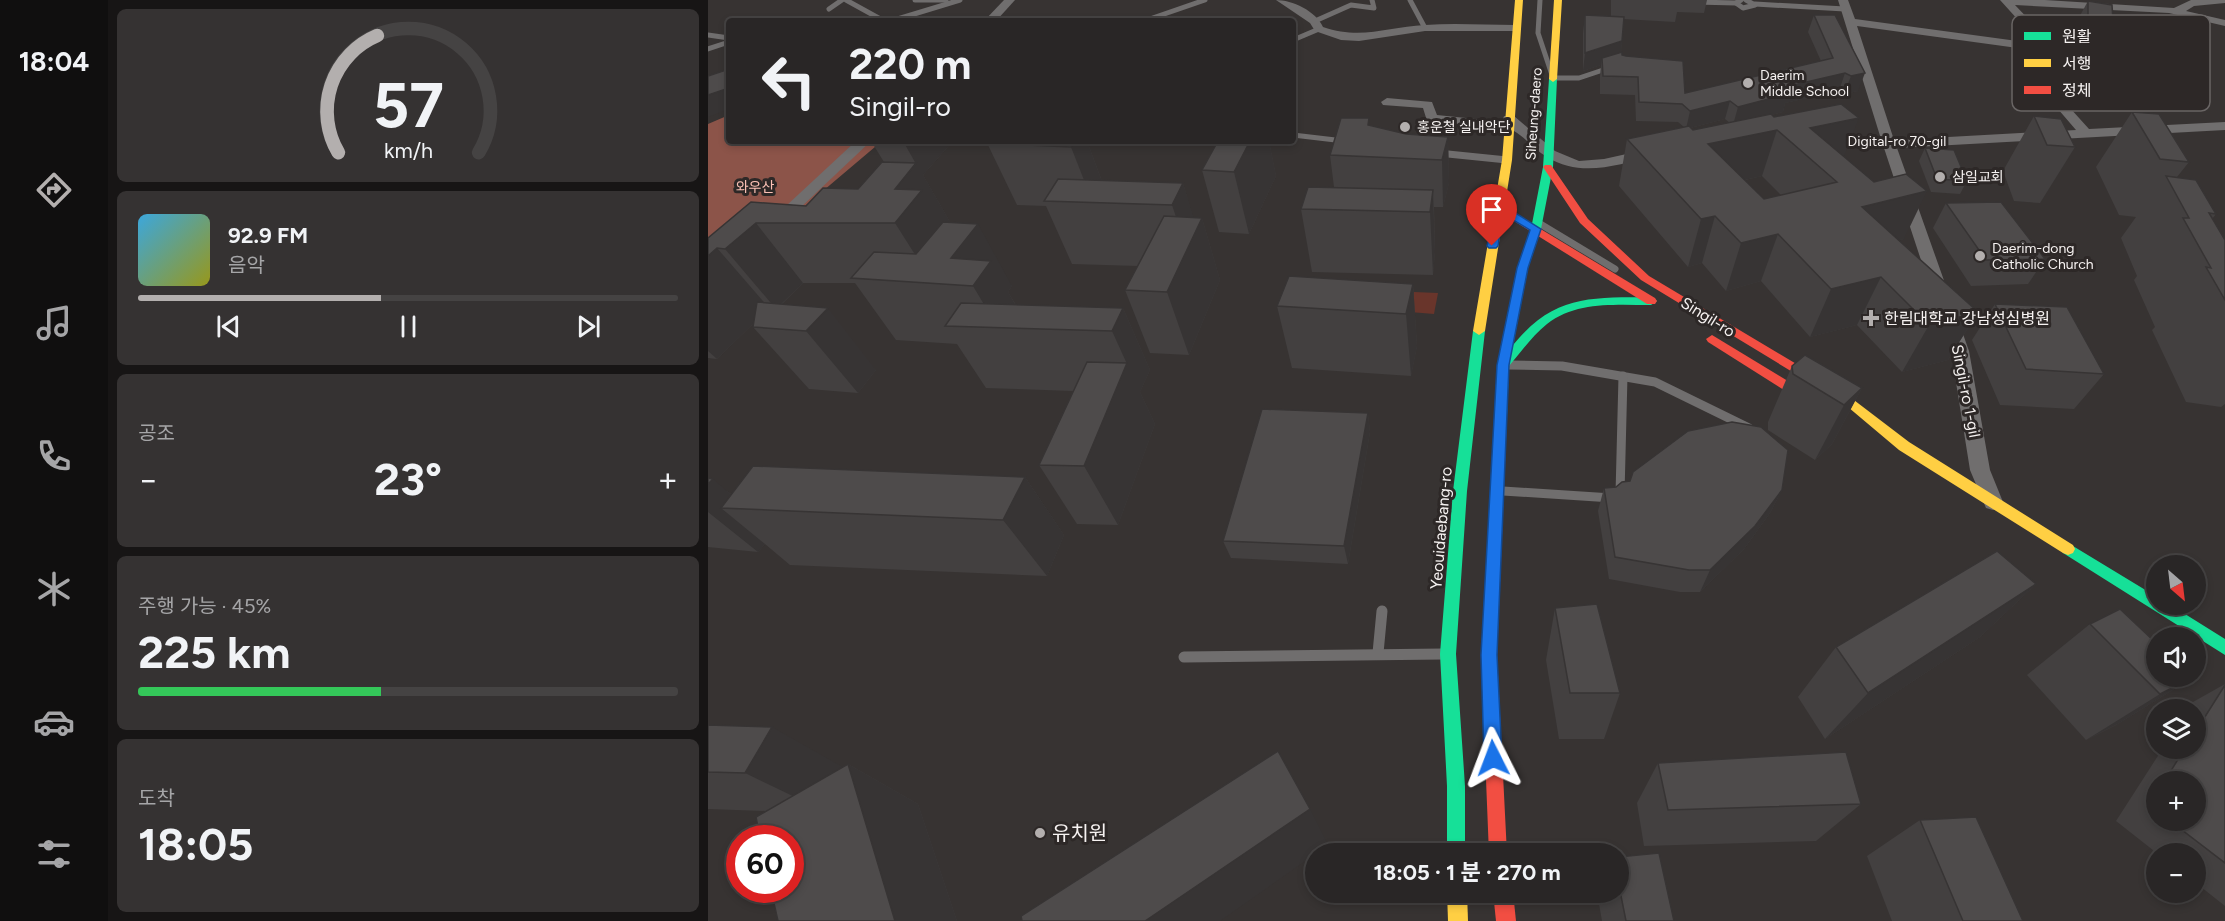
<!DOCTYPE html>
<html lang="ko">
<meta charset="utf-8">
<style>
:root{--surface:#292626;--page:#353232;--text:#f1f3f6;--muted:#a5a5a7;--line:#454343;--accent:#b3afae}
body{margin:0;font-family:Figtree,"Noto Sans KR",sans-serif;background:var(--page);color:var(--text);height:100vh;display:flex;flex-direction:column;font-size:22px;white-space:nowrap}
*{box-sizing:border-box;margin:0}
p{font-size:20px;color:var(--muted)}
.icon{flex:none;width:33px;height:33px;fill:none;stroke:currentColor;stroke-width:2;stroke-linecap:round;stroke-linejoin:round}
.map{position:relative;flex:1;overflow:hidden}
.side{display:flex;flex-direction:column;gap:9px;padding:9px;background:#171515;width:600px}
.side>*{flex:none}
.hud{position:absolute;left:18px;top:18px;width:570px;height:126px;border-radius:6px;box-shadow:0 3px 9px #0003,0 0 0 2px var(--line);background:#292626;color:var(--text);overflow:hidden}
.needle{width:39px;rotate:152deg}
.buttons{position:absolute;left:1438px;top:555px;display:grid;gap:12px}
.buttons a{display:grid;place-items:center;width:60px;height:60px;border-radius:50%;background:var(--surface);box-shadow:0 3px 9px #0003,0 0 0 2px var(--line);font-size:30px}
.speed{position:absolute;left:18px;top:825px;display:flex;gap:12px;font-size:30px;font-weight:700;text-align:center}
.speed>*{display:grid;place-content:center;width:78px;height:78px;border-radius:50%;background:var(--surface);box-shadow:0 3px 9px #0003,0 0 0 2px var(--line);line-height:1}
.speed .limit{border:9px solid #d22;background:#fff;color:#111}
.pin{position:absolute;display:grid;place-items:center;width:51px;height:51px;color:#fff;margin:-62px -26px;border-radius:50% 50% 50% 0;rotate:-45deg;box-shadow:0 0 6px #0007}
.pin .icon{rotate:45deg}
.me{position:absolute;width:66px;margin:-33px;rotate:357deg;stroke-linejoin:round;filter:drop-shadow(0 0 4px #0008)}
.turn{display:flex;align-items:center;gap:21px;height:126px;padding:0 24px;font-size:27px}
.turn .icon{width:78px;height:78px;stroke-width:2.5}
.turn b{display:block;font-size:42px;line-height:51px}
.big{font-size:45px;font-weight:700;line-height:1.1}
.side .widget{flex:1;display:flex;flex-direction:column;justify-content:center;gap:9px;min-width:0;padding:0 21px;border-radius:9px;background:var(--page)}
.side .dial{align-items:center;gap:0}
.dial svg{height:156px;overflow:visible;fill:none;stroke:var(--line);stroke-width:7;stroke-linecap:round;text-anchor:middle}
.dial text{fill:var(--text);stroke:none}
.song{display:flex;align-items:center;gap:18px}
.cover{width:72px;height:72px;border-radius:9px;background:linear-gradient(135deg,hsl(200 70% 55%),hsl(60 70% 35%))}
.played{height:6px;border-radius:3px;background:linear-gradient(90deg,var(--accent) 45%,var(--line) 45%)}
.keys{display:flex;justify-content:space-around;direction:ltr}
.heat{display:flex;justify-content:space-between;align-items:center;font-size:33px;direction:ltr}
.charge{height:9px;border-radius:4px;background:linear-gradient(90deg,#34c759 45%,var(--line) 0)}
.trip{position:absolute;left:597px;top:843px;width:324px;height:60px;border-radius:30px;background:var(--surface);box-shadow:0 3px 9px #0003,0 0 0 2px var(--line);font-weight:700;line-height:60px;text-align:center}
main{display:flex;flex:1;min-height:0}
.menu{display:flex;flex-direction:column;width:108px;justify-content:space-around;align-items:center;background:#100f0f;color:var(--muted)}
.menu .icon{width:42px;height:42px}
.menu .selected{color:var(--accent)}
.menu b{font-size:27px;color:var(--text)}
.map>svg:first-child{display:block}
</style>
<main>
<nav class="menu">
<b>18:04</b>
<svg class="icon selected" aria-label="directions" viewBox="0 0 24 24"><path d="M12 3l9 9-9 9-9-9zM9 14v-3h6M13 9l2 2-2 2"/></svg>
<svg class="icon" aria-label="music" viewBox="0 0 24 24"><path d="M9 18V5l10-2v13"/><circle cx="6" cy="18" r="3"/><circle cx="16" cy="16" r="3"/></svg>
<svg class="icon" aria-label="phone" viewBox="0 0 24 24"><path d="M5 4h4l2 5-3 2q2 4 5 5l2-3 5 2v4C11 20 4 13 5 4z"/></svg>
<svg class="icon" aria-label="climate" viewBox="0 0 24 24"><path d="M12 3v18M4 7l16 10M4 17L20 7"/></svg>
<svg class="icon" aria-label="car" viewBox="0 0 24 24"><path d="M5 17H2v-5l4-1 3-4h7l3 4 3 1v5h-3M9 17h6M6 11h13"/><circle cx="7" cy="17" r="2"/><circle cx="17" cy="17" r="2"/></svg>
<svg class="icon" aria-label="filters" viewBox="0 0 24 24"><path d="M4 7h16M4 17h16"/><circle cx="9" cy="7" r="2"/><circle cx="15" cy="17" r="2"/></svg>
</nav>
<section class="side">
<div class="widget dial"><svg viewBox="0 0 100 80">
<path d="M14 69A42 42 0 1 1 86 69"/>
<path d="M14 69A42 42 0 0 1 34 9" stroke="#b3afae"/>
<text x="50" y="56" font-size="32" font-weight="700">57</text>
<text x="50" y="72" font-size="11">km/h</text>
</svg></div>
<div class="widget">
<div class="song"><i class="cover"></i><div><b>92.9 FM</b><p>음악</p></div></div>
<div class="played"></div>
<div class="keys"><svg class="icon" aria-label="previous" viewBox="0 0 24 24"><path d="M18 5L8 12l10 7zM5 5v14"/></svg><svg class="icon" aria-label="pause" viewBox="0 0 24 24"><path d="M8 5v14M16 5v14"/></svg><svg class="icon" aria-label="next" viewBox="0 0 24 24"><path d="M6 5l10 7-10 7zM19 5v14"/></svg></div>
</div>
<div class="widget"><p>공조</p>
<div class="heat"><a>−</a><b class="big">23°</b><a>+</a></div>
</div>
<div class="widget"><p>주행 가능 · 45%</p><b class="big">225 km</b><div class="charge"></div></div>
<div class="widget"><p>도착</p><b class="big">18:05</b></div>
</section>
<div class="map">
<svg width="1517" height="921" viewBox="0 0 1517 921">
<rect width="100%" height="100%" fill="#373332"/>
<path fill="#69352b" d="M706,292L730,293L726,314L702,312Z"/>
<path fill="#8c5449" d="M21,115V141H174L45,250L0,298V124Z"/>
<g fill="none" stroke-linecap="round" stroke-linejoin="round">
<g stroke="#706e6e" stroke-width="5">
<path d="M138,0L176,21"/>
<path d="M207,0H238"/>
<path d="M702,0L717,28"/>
<path d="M832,0L830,33L845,78H871L904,67"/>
<path d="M1033,0L1028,3L1035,8L1047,5L1038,0"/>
<path d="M987,2L1028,3"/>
<path d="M1047,4L1137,9"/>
<path d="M121,9L134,0"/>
<path d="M183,21L252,0"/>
<path d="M436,21L497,0"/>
<path d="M607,21L643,5L666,8L664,0"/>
<path d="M0,35L21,38"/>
<path d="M585,40L611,29"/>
<path d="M0,49L21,42"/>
<path d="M585,135L636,141"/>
<path d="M730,153L742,154"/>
</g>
<g stroke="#706e6e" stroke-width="7">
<path d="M730,153L799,160"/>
<path d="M829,222L907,269"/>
</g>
<g stroke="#706e6e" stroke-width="9">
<path d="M800,365L854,366L947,382L1041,428"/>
<path d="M795,491L904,498"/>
<path d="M912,494L915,376"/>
</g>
<g stroke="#706e6e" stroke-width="11">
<path d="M670,653L674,611"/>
<path d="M476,657L735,654"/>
</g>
<g fill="#706e6e" fill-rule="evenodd">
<path d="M296,0H307L288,21H276Z"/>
<path d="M568,0C584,0 608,11 615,27C653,40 680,27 717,25C747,23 777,25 807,25L813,28L807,31H717L651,41L633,40L607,31L602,23Z"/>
<path d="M1130,0H1140L1147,19L1332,44L1292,0H1337L1466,8L1483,0H1517V3L1486,6L1478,11L1517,20V26L1461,13L1307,5L1349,49L1351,59L1343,87L1381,129L1517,122V130L1189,148L1261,351L1282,470L1295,502L1292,508L1285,510L1278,508L1262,470L1243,351L1176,148L1115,144L1108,140L1115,136L1173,139ZM1149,26L1338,52L1339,59L1331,87L1368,130L1186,140Z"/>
<path d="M679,98L724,102L729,115L796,122L795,119L796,116H806L847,151L871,161L896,159L941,149L948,153L946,156C909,165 873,178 839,157C827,150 818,138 806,131C800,127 737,123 724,122L719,121L715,108L675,105L673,102Z"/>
<path d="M148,141H163L74,225H64L62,222L64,219Z"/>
</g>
<g fill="#16e098" fill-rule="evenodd">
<path d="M845,76L849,79L845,167L833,229L820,268L805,345C847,294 882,298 943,297L949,301L943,305C908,305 868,301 839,324C824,336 813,352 801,366L799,415L793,420L787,415L789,365L810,268L823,229L835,167L841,79Z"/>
<path d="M771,327L777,331L759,491L748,654L757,786V854H739V786L732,654L745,491L765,331Z"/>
<path d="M1360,543L1449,597V604H1461L1517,639V655L1355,553L1353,549L1355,545Z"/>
</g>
<g fill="#ffcf43" fill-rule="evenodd">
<path d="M807,0H815L804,160L777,331L771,335L765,331L794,160Z"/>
<path d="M846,0H854L849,79L845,82L841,79Z"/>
<path d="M1138,394L1201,442L1365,545L1367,549L1365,553L1360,555L1355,553L1191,450L1134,402L1132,399Z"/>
<path d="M739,892H759L760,921H740Z"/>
</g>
<g fill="#f24e42" fill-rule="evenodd">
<path d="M837,165H843L880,219L941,276L1142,396L1144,399L1142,402H1134L933,280L872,223L835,167Z"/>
<path d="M791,204L947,298L949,301L947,304H939L787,209L786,207Z"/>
<path d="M1004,335L1111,400L1112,403L1111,406H1101L1000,342L998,339Z"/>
<path d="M793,410L799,415L789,655L799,854H781L773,655L787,415Z"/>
<path d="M785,892H805L808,921H788Z"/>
</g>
</g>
<g fill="#434040" fill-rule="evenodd">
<path d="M903,0H999L996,13L969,12L967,22L915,19L913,52L914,55L977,93L1113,61L1100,32L1106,15H1127L1150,91L1136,94L1131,91L1077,103L1075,112L1063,115L1136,157L1196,239L1191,240L1270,312L1240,360L1194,372L1149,325L1102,337L1053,281L1018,291L994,263L980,267L911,186L919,139L976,127L970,122L928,121L927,95L892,94V76L893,65L875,71V33L877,15L903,16ZM1017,119L1022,123L985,130L982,128ZM1054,176L1073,195L1056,199L1037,180Z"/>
<path d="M1380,1L1405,21L1386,54L1361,50L1362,34Z"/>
<path d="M1424,112L1481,162L1469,177L1508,214L1504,219L1517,240V404L1513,407L1478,402L1444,330L1447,327L1426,280L1429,276L1413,238L1428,217L1411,215L1388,167Z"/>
<path d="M1326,116L1367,147L1332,203L1306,201L1295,171Z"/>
<path d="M662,125L698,134L740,137L741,183L735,207H726L727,252L725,275L604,272L593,209L626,187L622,155Z"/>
<path d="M163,141H245L215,175L242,222L304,286L300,292L308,305L415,308L442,370L432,392L447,424L410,525L369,524L331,465L365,391L278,388L249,344L188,340L147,283H95L74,304L168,370L150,393L101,389L45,327L46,323L9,359L0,358V238L150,189L176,162Z"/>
<path d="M281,141H379L394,181L475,183L485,218H494L512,280L481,355L442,353L417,290L430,266L364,264L338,206L309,205L279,143Z"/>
<path d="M510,141H561L568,176L541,234L511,232L494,170Z"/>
<path d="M1217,148L1259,181L1252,194L1223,192L1211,161Z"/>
<path d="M1238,203L1337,259L1320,284L1263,286L1225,228Z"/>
<path d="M705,284L709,346L703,376L584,368L569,306Z"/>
<path d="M1287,304L1396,374L1366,409L1292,405L1264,340Z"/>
<path d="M1084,366L1154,388L1124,444L1107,460L1060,430V422Z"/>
<path d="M660,413L662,432L640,564L523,558L515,541Z"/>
<path d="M317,477L356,535L339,576L82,565L57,544L50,552L0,547V478L23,494Z"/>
<path d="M896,488L1074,490L1062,513L1036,549L992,592H972L901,579L890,511Z"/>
<path d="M1328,584L1272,637L1117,739L1090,697L1128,647Z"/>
<path d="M847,608L912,693L896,739H851L838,660Z"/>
<path d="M1382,624L1484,678L1408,725L1378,740L1319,675Z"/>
<path d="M1517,684V906L1488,883V854H1450L1408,821L1455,748H1488V710H1480L1485,702ZM1449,782H1488V820H1449Z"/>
<path d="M0,725L134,767L140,764L210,804L249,921H70L58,811L0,809Z"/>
<path d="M950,763L1153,804L1108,841L936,846L929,803Z"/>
<path d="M1212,820L1315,921H1184L1159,856Z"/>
<path d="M910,857L966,921H894L889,892H910Z"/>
</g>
<g fill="#373434">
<path d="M914,41L912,59L894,58L893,65L875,71L877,53Z"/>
<path d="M1137,73L1131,91L1077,103L1075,112L1025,125L1030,107L1072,88Z"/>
<path d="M1157,73L1150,91L1136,94L1143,76Z"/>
<path d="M21,88V109L0,117V95Z"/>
<path d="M1022,101L1017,119L978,129L982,111Z"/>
<path d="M1151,118L1133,164L1102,128Z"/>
<path d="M1069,130L1054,176L988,191L1000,144Z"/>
<path d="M740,137L741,183L735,207L734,160Z"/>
<path d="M195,141H245L215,175L242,222L270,224L304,286L300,292L318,323L290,328L265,286L225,283L187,223V189L208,164Z"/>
<path d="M346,141H379L398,192L385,203L363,147Z"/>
<path d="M542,141H561L568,176L541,234L526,172Z"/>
<path d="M475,183L489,229L494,218L512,280L481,355L459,292L479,250L464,205Z"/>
<path d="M725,190L727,252L725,275L722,212Z"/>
<path d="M1219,191L1196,239L1134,254L1154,207Z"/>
<path d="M1007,216L994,263L980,267L993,219Z"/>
<path d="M48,223L95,283L68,309L17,249Z"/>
<path d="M1070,234L1053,281L1018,291L1033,243Z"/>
<path d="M9,248L61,308L9,359L0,351V256Z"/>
<path d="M1173,277L1149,325L1102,337L1123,289Z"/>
<path d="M705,284L709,346L703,376L698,314Z"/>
<path d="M120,308L168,370L150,393L98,331Z"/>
<path d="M415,308L442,370L432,392L447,424L410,525L376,466L419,364L404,331Z"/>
<path d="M1270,312L1240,360L1194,372L1221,325Z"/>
<path d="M1154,388L1124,444L1107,460L1136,405Z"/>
<path d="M660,413L662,432L640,564L636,546Z"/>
<path d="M317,477L356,535L339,576L295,520Z"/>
<path d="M5,479L40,509L13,508L57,544L50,552L0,512V484Z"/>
<path d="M1074,490L1062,513L1036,549L992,592L1002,570Z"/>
<path d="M1328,584L1272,637L1117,739L1160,693Z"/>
<path d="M1484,678L1408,725L1378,740L1452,694Z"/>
<path d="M64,727L140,770L118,812L37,773Z"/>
<path d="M140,764L210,804L249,921H187Z"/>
<path d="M602,809L620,845L512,921H437Z"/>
</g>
<g fill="#4e4b4b" stroke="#373434" stroke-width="1.5" fill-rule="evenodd">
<path d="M1380,1L1404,5L1405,21L1380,17Z"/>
<path d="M877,15L916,17L914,41L877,53Z"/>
<path d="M1106,15H1127L1157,73L1143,76L1137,73L1072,88L1080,94L1030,107L1022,101L982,111L974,104L931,102L930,77L895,76L894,58L914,52V55L918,56L975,61L977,93L1125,58Z"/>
<path d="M21,69V88L0,95V76Z"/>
<path d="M1133,104L1151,118L1102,128L1166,182L1198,174L1219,191L1154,207L1270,312L1221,325L1173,277L1123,289L1070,234L1033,243L1007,216L993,219L919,139L981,126L985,130L1063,114L1066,117ZM1069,130L1129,182L1056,199L1000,144Z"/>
<path d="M1424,112L1451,114L1481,162L1452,159Z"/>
<path d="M1326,116L1353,119L1367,147L1339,145Z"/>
<path d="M633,118H661L660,125L698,134L740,137L734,160L622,155Z"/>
<path d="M281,141H368L363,147L279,143Z"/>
<path d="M510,141H542L526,172L494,170Z"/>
<path d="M1217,148L1246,150L1259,181L1229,179Z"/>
<path d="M174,162L208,163L187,189L214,190L187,223H48L17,249L9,248L0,256V238L43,202L98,206L115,188L150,189Z"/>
<path d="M1458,176L1488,180L1508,214L1501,213L1517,240V300L1498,267L1503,268L1475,218H1481Z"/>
<path d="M350,179L475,183L464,205L336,201Z"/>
<path d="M600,187L725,190L722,212L593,209Z"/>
<path d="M1293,202L1337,259L1278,260L1238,203Z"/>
<path d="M456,216L494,218L459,292L417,290Z"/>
<path d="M235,222L270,224L243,258L283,261L265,286L143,278L166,252L208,254Z"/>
<path d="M581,276L705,284L698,314L569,306Z"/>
<path d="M49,302L120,308L98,331L45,327Z"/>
<path d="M253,303L415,308L404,331L237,326Z"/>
<path d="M1287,304L1359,307L1396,374L1318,369Z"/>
<path d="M1097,355L1154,388L1136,405L1085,374L1084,366Z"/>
<path d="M379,362L419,363L376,466L331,465Z"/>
<path d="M554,409L660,413L636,546L515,541Z"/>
<path d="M1024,422L1053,427L1080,450L1074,490L1047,526L1002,570H981L907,557L896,488L908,487L914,482L922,481L925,472L980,431Z"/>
<path d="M45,466L317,477L295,520L13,508Z"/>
<path d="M0,478L5,479L0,484Z"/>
<path d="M1289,551L1328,584L1160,693L1128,647Z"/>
<path d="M889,604L912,693H862L847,608Z"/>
<path d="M1412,609L1449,644V676H1483L1484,678L1452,694L1382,624Z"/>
<path d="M1517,685V863L1461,820H1488V782H1456L1477,748H1488V731Z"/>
<path d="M0,725L64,727L37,773L0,772Z"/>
<path d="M570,751L602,809L437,921H314L313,916Z"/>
<path d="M1138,752L1153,804L960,810L950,763Z"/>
<path d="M140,764L187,921H70L63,890H82V838H52L48,817Z"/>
<path d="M1449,793V811L1441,806Z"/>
<path d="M1268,817L1315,921H1255L1212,820Z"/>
<path d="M951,853L966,921H918L910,881V857Z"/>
</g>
<path fill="#1a73e8" stroke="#114b97" stroke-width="1.5" d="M788,205H795L833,229L820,268L801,365L789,655L794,758L791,764L785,767L779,764L776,758L773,655L789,365L809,268L822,230L795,214L790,246L788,248H781L779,246Z"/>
<g fill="#b3afae" stroke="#2d2827" stroke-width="2">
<circle cx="1040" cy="83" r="6"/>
<circle cx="697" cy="127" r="6"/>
<circle cx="1232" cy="177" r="6"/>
<circle cx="1272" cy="256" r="6"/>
<path d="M1160 309h6v6h6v6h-6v6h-6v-6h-6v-6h6z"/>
<circle cx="332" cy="833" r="6"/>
</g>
<g text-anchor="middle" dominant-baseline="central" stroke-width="6" stroke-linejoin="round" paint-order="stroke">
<g font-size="14" fill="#f6f2f1" stroke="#2d2827" text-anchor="start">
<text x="1052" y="75">Daerim<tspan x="1052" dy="16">Middle School</tspan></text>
<text x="709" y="127">홍운철 실내악단</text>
<text x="1244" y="177">삼일교회</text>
<text x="1284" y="248">Daerim-dong<tspan x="1284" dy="16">Catholic Church</tspan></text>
</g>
<g font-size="14" fill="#f6f2f1" stroke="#2d2827">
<text transform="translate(826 114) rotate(-86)">Siheung-daero</text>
<text x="1189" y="141">Digital-ro 70-gil</text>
</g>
<g font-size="14" fill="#fdc2b6" stroke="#2d2827">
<text x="47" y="187">와우산</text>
</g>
<g font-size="16" fill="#f6f2f1" stroke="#2d2827">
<text transform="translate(1000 317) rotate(32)">Singil-ro</text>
<text transform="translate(1258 391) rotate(79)">Singil-ro 1-gil</text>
<text transform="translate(733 528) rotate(-85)">Yeouidaebang-ro</text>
</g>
<g font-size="16" fill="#f6f2f1" stroke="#2d2827" text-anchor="start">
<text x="1176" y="318">한림대학교 강남성심병원</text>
</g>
<g font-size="20" fill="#f6f2f1" stroke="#2d2827" text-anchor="start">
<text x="344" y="833">유치원</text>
</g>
</g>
<rect x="1304" y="15" width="198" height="96" rx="9" fill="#2d2827" stroke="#696564" stroke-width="1.5"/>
<rect x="1316" y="32" width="27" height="8" fill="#16e098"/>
<rect x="1316" y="59" width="27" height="8" fill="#ffcf43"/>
<rect x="1316" y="86" width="27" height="8" fill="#f24e42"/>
<g font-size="16" fill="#f6f2f1">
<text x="1354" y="42">원활</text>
<text x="1354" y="69">서행</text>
<text x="1354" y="96">정체</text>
</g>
</svg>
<div class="buttons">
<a><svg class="needle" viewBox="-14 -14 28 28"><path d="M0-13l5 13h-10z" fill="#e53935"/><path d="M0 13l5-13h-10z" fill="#a5a5a7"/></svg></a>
<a><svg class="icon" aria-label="sound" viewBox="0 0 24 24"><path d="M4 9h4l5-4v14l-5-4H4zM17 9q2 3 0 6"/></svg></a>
<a><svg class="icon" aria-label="layers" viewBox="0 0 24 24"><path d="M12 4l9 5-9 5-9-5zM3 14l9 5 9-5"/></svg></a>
<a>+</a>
<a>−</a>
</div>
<div class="speed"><div class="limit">60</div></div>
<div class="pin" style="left:784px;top:246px;background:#d93025"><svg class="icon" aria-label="arrive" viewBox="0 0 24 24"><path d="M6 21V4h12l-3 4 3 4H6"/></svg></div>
<svg class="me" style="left:785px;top:758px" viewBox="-20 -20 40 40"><path d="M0-17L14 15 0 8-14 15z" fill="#1a73e8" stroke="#fff" stroke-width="4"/></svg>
<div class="trip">18:05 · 1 분 · 270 m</div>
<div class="hud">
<div class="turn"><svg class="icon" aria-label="left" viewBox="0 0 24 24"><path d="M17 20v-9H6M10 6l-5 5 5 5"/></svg><div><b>220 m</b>Singil-ro</div></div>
</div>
</div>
</main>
